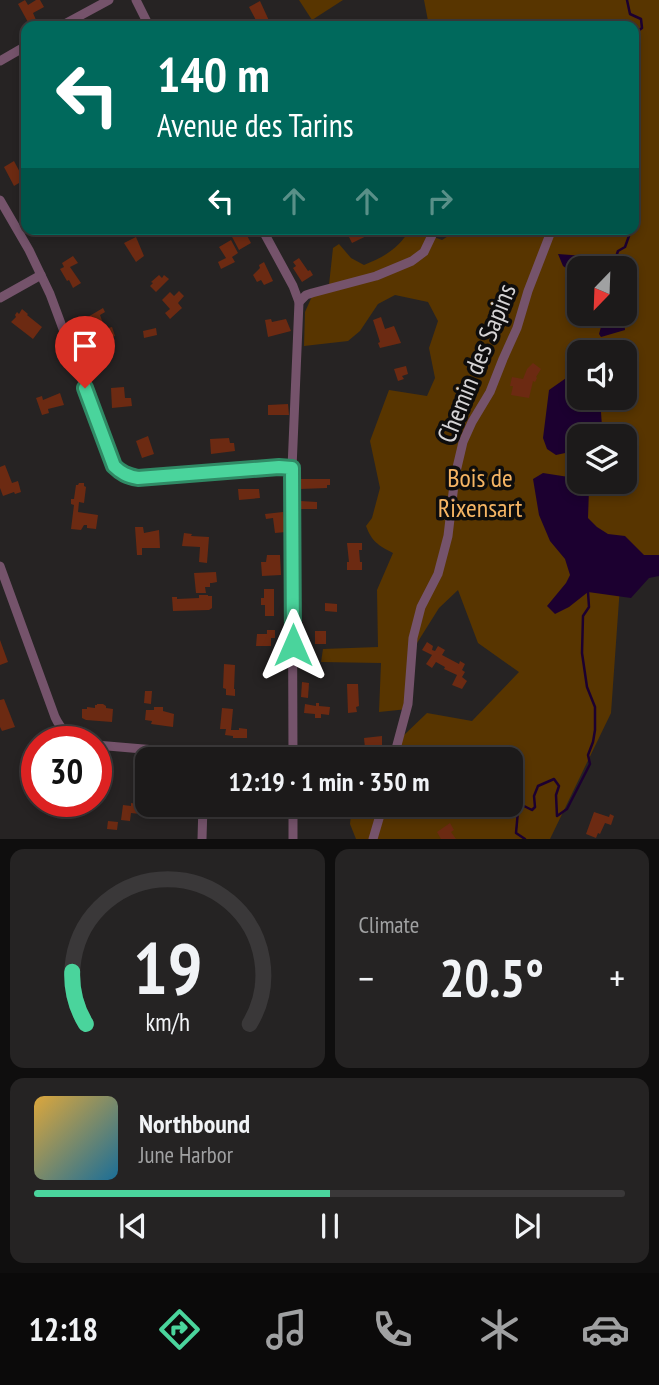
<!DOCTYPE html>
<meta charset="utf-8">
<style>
:root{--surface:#1c1a1a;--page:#252323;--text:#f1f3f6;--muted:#a0a1a2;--line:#3a3839;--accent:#4ad49c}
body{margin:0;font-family:"PT Sans Narrow",sans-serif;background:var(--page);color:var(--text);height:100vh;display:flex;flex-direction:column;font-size:26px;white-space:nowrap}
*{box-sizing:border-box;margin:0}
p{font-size:23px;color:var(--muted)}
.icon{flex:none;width:38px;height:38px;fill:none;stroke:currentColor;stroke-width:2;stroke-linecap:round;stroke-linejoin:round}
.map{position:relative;height:839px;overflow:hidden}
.sheet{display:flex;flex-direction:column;gap:10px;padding:10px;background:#0f0e0e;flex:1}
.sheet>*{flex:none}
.banner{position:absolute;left:21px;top:21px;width:618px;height:214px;border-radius:14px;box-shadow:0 4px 10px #0003,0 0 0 2px var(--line);background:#00695c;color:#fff;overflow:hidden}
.needle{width:46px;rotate:203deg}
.fabs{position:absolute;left:567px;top:256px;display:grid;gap:14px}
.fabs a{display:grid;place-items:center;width:70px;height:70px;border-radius:14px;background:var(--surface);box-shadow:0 4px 10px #0003,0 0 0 2px var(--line);font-size:35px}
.speed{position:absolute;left:21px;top:726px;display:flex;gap:14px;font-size:35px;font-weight:700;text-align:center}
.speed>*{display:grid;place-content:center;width:91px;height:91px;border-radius:50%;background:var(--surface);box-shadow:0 4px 10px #0003,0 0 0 2px var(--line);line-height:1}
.speed .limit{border:10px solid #d22;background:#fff;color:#111}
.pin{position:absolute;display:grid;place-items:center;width:60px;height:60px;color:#fff;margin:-72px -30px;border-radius:50% 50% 50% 0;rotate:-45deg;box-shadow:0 0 7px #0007}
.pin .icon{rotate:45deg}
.me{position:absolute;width:77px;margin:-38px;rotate:0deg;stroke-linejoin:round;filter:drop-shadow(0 0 5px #0008)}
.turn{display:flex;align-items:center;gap:24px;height:147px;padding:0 21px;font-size:32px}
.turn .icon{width:91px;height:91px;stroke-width:2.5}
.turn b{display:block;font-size:49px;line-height:60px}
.lanes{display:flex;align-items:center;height:66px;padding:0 21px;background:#0003;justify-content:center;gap:35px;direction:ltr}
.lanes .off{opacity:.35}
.big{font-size:52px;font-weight:700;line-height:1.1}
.sheet .tile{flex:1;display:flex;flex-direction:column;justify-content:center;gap:10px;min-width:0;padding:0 24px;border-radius:14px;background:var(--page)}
.sheet .dial{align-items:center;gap:0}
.dial svg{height:182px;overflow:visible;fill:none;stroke:var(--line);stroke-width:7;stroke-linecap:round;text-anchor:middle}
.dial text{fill:var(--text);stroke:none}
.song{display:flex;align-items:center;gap:21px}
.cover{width:84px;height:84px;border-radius:10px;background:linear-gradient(135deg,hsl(40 70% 55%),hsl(200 70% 35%))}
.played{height:7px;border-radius:4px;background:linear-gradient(90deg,var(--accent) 50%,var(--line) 50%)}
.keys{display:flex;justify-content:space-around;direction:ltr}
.heat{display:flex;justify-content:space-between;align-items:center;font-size:38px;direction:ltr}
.sheet .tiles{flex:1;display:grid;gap:10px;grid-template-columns:1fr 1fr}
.tile:last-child{grid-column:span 2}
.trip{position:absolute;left:135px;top:747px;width:388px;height:70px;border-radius:14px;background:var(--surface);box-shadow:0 4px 10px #0003,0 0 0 2px var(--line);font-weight:700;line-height:70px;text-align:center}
.tabs{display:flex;height:112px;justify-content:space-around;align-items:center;background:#0b0a0a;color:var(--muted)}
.tabs .icon{width:49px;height:49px}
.tabs .on{color:var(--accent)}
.tabs b{font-size:32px;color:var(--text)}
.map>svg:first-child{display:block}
</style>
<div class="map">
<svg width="659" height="839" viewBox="0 0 659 839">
<rect width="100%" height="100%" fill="#262323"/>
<g fill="#583500" fill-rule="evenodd">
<path d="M299,0H343L312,20Z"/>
<path d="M424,0H659V568L621,572L611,713L550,839H356L350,824L352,805H511V760L379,759L427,713L472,721L519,672L478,643L458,590L439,608L417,643L408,709L379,712L381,663L321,662L323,649L378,647L377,590L393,553C378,545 372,542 366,526L372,518L380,488L370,441L389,390L427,396L435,378L429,348L438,321L428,302L395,295L378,304L360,331L348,341L304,346L305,312L313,294L329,285L333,248L339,244L351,258L364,265C383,257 395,251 407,234L421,232L442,240L459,229H634V26H429ZM579,268H625V313H579ZM579,352H625V397H579ZM579,436H625V481H579Z"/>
</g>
<g fill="#1c0030">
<path d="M558,254L597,257L601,268H579V277L563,266Z"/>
<path d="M605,313H623L625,330L601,337L599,334Z"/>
<path d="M579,369V397H600L602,427L598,436H579V450L556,455L547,449L543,438L549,390Z"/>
<path d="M543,473L575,478L589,489L588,518L597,527L608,534L625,536L644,555H659V576L649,578L631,598L588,592L569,607L555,614L547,606L566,583L570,575L565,559L550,541L539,515L533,479Z"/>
</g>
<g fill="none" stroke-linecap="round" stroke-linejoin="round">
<g stroke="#1c0030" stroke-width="2.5">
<path d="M627,0L630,14L641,19L642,28L634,34"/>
<path d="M634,56L635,59L634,68"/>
<path d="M634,97L638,123L636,131H634"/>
<path d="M618,268L616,257L618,251L625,247L629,236L628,230L626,229"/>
<path d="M525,839L516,833L518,811L524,806L532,810L535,807L534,796L538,786L554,779L559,786L556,795L557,816L567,809L590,764L588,755L593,742L595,730V707L587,687L582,653L583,616L589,607L588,592"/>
</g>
</g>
<g fill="#6c2a12">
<path d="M25,0L28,5L36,0H40L44,7L33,13L36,20L29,24L18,4Z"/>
<path d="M260,1L271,25L268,26H259L249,7Z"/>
<path d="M14,161L24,180L14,186L4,167Z"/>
<path d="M238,229L240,232L244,230L251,243L239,250L230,233Z"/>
<path d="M345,229H355L356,233L364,229H381L352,243Z"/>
<path d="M136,237L144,256L136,262L124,243Z"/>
<path d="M231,240L238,253L232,257L235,262L221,269L218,262L226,258L219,247Z"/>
<path d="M73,256L78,263L70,267L81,283L73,288L69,280L67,281L60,269L64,267L62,263Z"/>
<path d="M299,258L308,271L310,270L313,275L302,282L293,268L296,266L293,262Z"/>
<path d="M264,262L273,281L264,285L261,280L257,282L253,275L260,268L259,265Z"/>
<path d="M159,275L162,278L164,275L169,279L156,292L150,286L153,283L151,282Z"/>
<path d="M179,291L184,296L178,303L182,308L170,319L165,313L170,309L162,300L170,292L174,296Z"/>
<path d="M103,308L105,312L100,315L105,329L112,327L115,336L103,340L102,336L94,340L90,328L86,330L85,328H83L81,321Z"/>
<path d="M22,309L28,314L27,315L42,327L33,339L11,322L16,317L15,315L17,312L19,314Z"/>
<path d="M381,317L385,329L394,326L401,343L380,348L378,343L380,342L373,320Z"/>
<path d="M271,319L272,322L286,319L291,331L268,337L265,320Z"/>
<path d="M156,328L157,335L144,338L143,331Z"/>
<path d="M533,363L541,369L536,377L537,378L535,382L533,381L529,398L511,395L513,386H510L512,377L523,379L527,369Z"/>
<path d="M406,366L408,374L402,376L404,379L398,381L394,369Z"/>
<path d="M124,387L125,398H131L132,406L112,408L111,388Z"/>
<path d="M60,393L64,405L48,409L49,413L42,415L36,398L42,396L43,400Z"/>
<path d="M288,404L289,415H268V405Z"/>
<path d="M148,436L154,454L142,458L136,441Z"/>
<path d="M229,438L230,443H234L235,451L211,454L210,439Z"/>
<path d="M5,465L12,483L18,481L21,492L15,494L14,492L3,496L0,488V467Z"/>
<path d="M298,479H330V485H327V488L300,489V487H298Z"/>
<path d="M79,483H84V486L86,487L84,503L79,502L78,512L98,515L96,529L87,528V525H84L81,530L71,529L74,505L71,504V499H74L76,485H78Z"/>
<path d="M238,489H259L260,498L239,500Z"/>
<path d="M300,501L317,502V509H300Z"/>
<path d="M283,512L286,532L275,533L273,518L266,519L265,514Z"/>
<path d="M135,527H143L144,533L159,530L160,548H142V555H137Z"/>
<path d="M184,533L192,534L191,536L209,537L207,563L199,562L200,547L182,546Z"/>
<path d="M347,543H362V550H359L360,562H362V570H347V562H349Z"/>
<path d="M267,555H280L281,575L262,576L261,562H266Z"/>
<path d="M216,572L217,582L212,583H210V587H205L206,593H196L194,573Z"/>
<path d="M264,589H274V616H265V605H261V598H264Z"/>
<path d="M199,595H208V596H212V608L209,610L173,611L172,597H177V599L199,598Z"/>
<path d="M325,603L337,604V612L325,611Z"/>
<path d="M267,630H275V638H271V646H256L257,634H267Z"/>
<rect x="315" y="631" width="11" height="13"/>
<path d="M0,640L8,662L0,665Z"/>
<path d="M427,642L433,646L432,650L435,651L438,646L445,650L442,655L459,664L460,661L465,664L462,670L465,672L462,677L467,681L462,689L452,685L457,675L444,669L445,667L436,662L432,668L426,664L432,655L422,650Z"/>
<path d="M224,664L235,665L234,689H235V696L226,695V689L223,688Z"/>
<path d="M302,682L309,683L308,698L301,697Z"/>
<path d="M347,684H358L359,706L356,707L357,712L348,713Z"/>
<path d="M145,691H152L151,704L144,703Z"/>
<path d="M4,699L15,727L2,731L0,727V700Z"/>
<path d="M316,703H319V706L330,707L329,715L321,714V718H315V714L304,713L305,704L316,706Z"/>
<path d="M97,704H103L106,706V708L113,709L112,722L86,720L82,718V709H87V707L95,708V705H97Z"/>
<path d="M154,707H163V711L174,714L173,727L151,724L152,721L145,720L146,710H154Z"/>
<path d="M222,708L233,709L231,730H239V728L247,729V738H233V736L225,735L226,729H220Z"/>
<path d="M382,736V747L365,748L364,738Z"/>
<path d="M138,801L147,802V805H159L158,816L131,813L130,821L121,820L123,805L131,806V803L138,804Z"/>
<path d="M61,802H80L73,808L72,807L68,810Z"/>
<path d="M594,812L609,817L610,814L614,816L611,825L605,823L600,834L598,833L596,838L586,834Z"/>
<path d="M108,821L118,822L117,830L107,829Z"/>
<path d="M450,823L454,830L451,832L456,839H441L437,832Z"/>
</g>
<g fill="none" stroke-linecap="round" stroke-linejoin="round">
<g stroke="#75536b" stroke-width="9">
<path d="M136,0L149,26"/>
<path d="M61,26L109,0"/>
<path d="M0,61L26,46"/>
<path d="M0,200L29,250L50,294L114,466C121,473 127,476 138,478L292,468"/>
<path d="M262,229L293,286L299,302L292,468L293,760"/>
<path d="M0,298L41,275"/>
<path d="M299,302L306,295L312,293L376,276L412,261L424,252L435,229"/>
<path d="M0,566L55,717C61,730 69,737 83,742"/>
<path d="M96,745L272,760"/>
<path d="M393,760L408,704L413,638L421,607L438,574L448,536L455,476L463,442L472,422L490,392L503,359L517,328L528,291L552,229"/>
<path d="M202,839L203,805"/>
<path d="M293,839V805"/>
<path d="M373,839L383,805"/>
</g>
</g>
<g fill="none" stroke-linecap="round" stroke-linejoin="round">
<defs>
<path id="route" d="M85,388L114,466C121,473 127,476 138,478L279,467L292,468L293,645"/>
</defs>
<use href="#route" stroke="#308a65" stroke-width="18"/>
<use href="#route" stroke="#4ad49c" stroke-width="12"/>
</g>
<g text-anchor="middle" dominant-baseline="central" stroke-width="7" stroke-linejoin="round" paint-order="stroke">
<g font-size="26" fill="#d5d3d4" stroke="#0e0d0d">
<text transform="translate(476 363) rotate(-68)">Chemin des Sapins</text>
</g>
<g font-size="26" fill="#f6b564" stroke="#0e0d0d">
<text x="480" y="477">Bois de<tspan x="480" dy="30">Rixensart</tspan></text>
</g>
</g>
</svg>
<div class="fabs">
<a><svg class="needle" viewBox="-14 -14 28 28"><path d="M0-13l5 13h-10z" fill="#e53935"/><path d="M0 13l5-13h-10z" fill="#a0a1a2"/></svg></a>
<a><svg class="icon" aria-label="sound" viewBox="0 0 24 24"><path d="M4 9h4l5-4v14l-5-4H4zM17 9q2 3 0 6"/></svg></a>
<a><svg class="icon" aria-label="layers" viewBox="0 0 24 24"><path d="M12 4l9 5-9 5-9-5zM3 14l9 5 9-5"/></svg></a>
</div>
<div class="speed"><div class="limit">30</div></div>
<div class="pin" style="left:85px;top:388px;background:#d93025"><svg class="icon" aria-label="arrive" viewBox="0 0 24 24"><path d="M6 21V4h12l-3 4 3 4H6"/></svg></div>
<svg class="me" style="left:293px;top:645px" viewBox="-20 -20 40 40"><path d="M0-17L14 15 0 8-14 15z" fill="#4ad49c" stroke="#fff" stroke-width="4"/></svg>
<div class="trip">12:19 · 1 min · 350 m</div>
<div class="banner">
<div class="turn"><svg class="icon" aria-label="left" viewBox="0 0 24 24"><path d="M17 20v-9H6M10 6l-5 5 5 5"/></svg><div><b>140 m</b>Avenue des Tarins</div></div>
<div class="lanes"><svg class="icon" aria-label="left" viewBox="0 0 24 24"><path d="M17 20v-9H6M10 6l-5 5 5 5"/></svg><svg class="icon off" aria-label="ahead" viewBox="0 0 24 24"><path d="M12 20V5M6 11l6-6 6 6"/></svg><svg class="icon off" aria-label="ahead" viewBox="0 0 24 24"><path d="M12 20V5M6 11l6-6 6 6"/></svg><svg class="icon off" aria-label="right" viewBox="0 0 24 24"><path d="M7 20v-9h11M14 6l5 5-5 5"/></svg></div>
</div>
</div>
<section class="sheet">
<div class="tiles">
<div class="tile dial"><svg viewBox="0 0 100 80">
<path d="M14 69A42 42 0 1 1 86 69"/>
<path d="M14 69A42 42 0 0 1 8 46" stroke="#4ad49c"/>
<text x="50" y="56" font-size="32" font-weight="700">19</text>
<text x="50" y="72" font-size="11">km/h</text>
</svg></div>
<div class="tile"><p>Climate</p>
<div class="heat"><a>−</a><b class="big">20.5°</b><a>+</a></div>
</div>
<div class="tile">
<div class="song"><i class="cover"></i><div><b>Northbound</b><p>June Harbor</p></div></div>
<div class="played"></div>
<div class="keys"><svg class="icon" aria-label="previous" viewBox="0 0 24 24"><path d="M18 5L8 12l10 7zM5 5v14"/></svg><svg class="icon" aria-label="pause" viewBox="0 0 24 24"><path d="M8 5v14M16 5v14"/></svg><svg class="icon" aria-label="next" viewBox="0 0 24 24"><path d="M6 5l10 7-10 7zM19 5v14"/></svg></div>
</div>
</div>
</section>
<nav class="tabs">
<b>12:18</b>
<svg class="icon on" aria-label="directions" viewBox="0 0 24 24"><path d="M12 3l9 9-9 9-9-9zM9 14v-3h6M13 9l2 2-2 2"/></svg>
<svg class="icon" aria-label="music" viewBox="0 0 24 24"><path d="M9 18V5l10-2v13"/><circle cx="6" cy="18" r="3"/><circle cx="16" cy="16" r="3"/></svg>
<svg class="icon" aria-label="phone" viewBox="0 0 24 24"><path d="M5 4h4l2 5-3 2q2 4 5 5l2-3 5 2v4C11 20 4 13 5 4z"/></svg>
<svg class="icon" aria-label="climate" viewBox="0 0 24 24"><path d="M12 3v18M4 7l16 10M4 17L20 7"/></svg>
<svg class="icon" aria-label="car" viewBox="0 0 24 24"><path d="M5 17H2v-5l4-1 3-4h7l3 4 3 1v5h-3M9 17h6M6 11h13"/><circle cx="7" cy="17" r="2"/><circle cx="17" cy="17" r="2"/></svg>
</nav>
